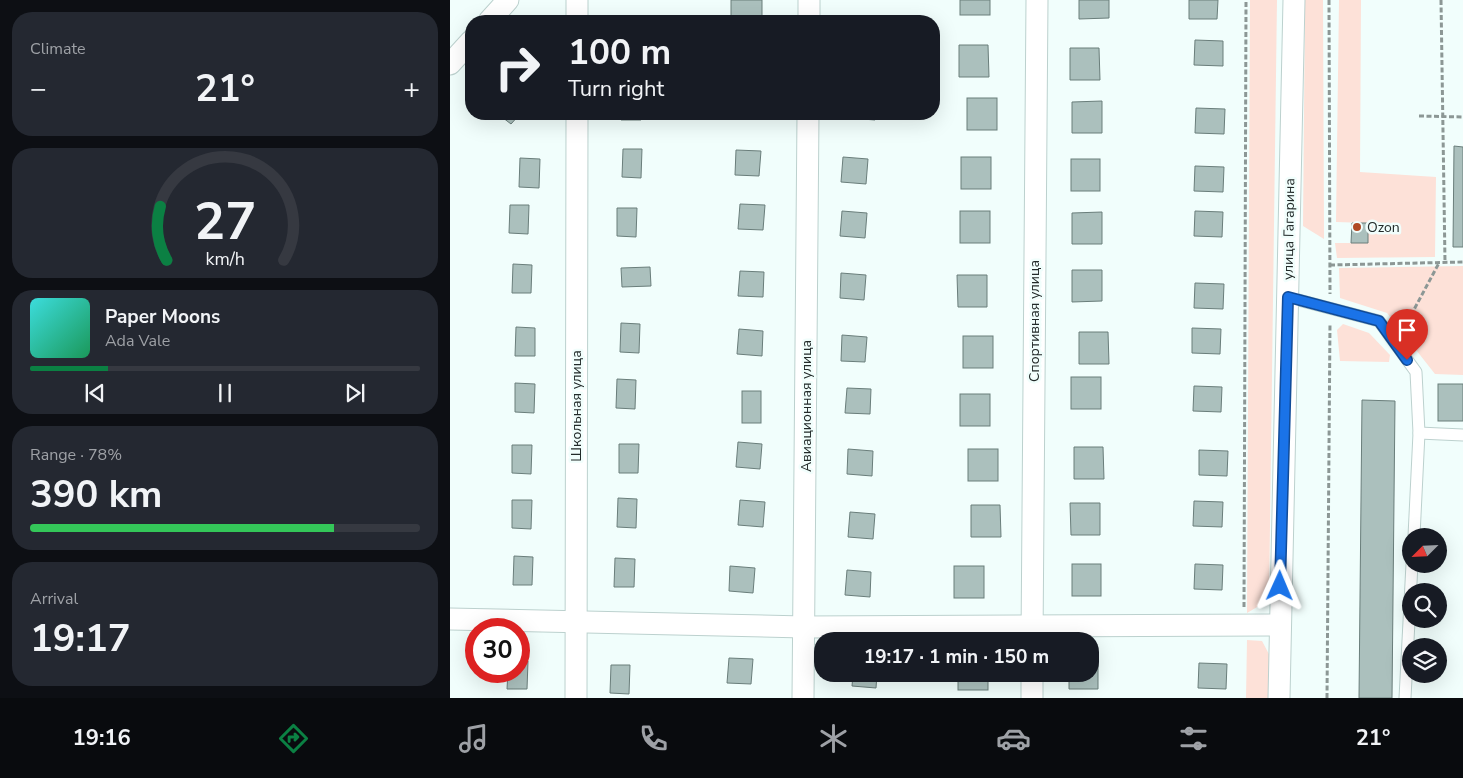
<!DOCTYPE html>
<meta charset="utf-8">
<style>
:root{--surface:#171b24;--page:#242831;--text:#f1f3f6;--muted:#9ea1a6;--line:#363941;--accent:#0b8043}
body{margin:0;font-family:"Nunito Sans",sans-serif;background:var(--page);color:var(--text);height:100vh;display:flex;flex-direction:column;font-size:19px;white-space:nowrap}
*{box-sizing:border-box;margin:0}
p{font-size:16px;color:var(--muted)}
.icon{flex:none;width:28px;height:28px;fill:none;stroke:currentColor;stroke-width:2;stroke-linecap:round;stroke-linejoin:round}
.map{position:relative;flex:1;overflow:hidden}
.panel{display:flex;flex-direction:column;gap:12px;padding:12px;background:#0d0f14;width:450px}
.panel>*{flex:none}
.banner{position:absolute;left:15px;top:15px;width:475px;height:105px;border-radius:20px;box-shadow:0 5px 20px #0002;background:#171b24;color:var(--text);overflow:hidden}
.needle{width:32px;rotate:246deg}
.controls{position:absolute;left:952px;top:528px;display:grid;gap:10px}
.controls a{display:grid;place-items:center;width:45px;height:45px;border-radius:50%;background:var(--surface);box-shadow:0 5px 20px #0002;font-size:25px}
.speed{position:absolute;left:15px;top:618px;display:flex;gap:10px;font-size:25px;font-weight:700;text-align:center}
.speed>*{display:grid;place-content:center;width:65px;height:65px;border-radius:50%;background:var(--surface);box-shadow:0 5px 20px #0002;line-height:1}
.speed .limit{border:8px solid #d22;background:#fff;color:#111}
.pin{position:absolute;display:grid;place-items:center;width:42px;height:42px;color:#fff;margin:-51px -21px;border-radius:50% 50% 50% 0;rotate:-45deg;box-shadow:0 0 5px #0007}
.pin .icon{rotate:45deg}
.me{position:absolute;width:55px;margin:-28px;rotate:1deg;stroke-linejoin:round;filter:drop-shadow(0 0 4px #0008)}
.turn{display:flex;align-items:center;gap:18px;height:105px;padding:0 20px;font-size:22px}
.turn .icon{width:65px;height:65px;stroke-width:2.5}
.turn b{display:block;font-size:35px;line-height:42px}
.big{font-size:38px;font-weight:700;line-height:1.1}
.panel .card{flex:1;display:flex;flex-direction:column;justify-content:center;gap:8px;min-width:0;padding:0 18px;border-radius:20px;background:var(--page)}
.panel .dial{align-items:center;gap:0}
.dial svg{height:130px;overflow:visible;fill:none;stroke:var(--line);stroke-width:7;stroke-linecap:round;text-anchor:middle}
.dial text{fill:var(--text);stroke:none}
.song{display:flex;align-items:center;gap:15px}
.cover{width:60px;height:60px;border-radius:8px;background:linear-gradient(135deg,hsl(180 70% 55%),hsl(150 70% 35%))}
.played{height:5px;border-radius:2px;background:linear-gradient(90deg,var(--accent) 20%,var(--line) 20%)}
.keys{display:flex;justify-content:space-around;direction:ltr}
.heat{display:flex;justify-content:space-between;align-items:center;font-size:28px;direction:ltr}
.charge{height:8px;border-radius:4px;background:linear-gradient(90deg,#34c759 78%,var(--line) 0)}
.trip{position:absolute;left:364px;top:632px;width:285px;height:50px;border-radius:20px;background:var(--surface);box-shadow:0 5px 20px #0002;font-weight:700;line-height:50px;text-align:center}
.tabs{display:flex;height:80px;justify-content:space-around;align-items:center;background:#090b0e;color:var(--muted)}
.tabs .icon{width:35px;height:35px}
.tabs .current{color:var(--accent)}
.tabs b{font-size:22px;color:var(--text)}
main{display:flex;flex:1;min-height:0}
.map>svg:first-child{display:block}
</style>
<main>
<section class="panel">
<div class="card"><p>Climate</p>
<div class="heat"><a>−</a><b class="big">21°</b><a>+</a></div>
</div>
<div class="card dial"><svg viewBox="0 0 100 80">
<path d="M14 69A42 42 0 1 1 86 69"/>
<path d="M14 69A42 42 0 0 1 10 36" stroke="#0b8043"/>
<text x="50" y="56" font-size="32" font-weight="700">27</text>
<text x="50" y="72" font-size="11">km/h</text>
</svg></div>
<div class="card">
<div class="song"><i class="cover"></i><div><b>Paper Moons</b><p>Ada Vale</p></div></div>
<div class="played"></div>
<div class="keys"><svg class="icon" aria-label="previous" viewBox="0 0 24 24"><path d="M18 5L8 12l10 7zM5 5v14"/></svg><svg class="icon" aria-label="pause" viewBox="0 0 24 24"><path d="M8 5v14M16 5v14"/></svg><svg class="icon" aria-label="next" viewBox="0 0 24 24"><path d="M6 5l10 7-10 7zM19 5v14"/></svg></div>
</div>
<div class="card"><p>Range · 78%</p><b class="big">390 km</b><div class="charge"></div></div>
<div class="card"><p>Arrival</p><b class="big">19:17</b></div>
</section>
<div class="map">
<svg width="1013" height="698" viewBox="0 0 1013 698">
<rect width="100%" height="100%" fill="#f1fefc"/>
<g fill="#fde1d8">
<path d="M800,0H827L819,600L797,613Z"/>
<path d="M855,0H873L874,239L853,226Z"/>
<path d="M889,0H911L910,172L986,177L985,257L887,258L885,243H918V223L886,222Z"/>
<path d="M1013,266V375L985,374L937,313L890,298L889,268Z"/>
<path d="M893,324L919,333L940,355L939,362L890,361L887,330Z"/>
<path d="M797,640L812,641L820,656V698H796Z"/>
</g>
<g fill="#abc0bd" stroke="#6a7e7b">
<rect x="281" y="0" width="31" height="16"/>
<rect x="510" y="0" width="30" height="15"/>
<path d="M629,0H659V18L629,19Z"/>
<path d="M739,0H768L767,19H739Z"/>
<path d="M745,40L773,41V66L744,65Z"/>
<path d="M509,45H538L539,77H509Z"/>
<path d="M620,48H649L650,80H620Z"/>
<rect x="517" y="98" width="30" height="32"/>
<path d="M652,101V133H622V102Z"/>
<path d="M746,108L775,109L774,134L745,133Z"/>
<path d="M48,114H70L61,124Z"/>
<path d="M172,114H191V120H171Z"/>
<path d="M288,114H313L312,119L288,118Z"/>
<path d="M401,114H426L425,120L400,118Z"/>
<path d="M1004,146L1013,147V247H1003Z"/>
<path d="M173,149H192L191,178L172,177Z"/>
<path d="M286,150L311,151L309,176L285,175Z"/>
<path d="M393,157L418,159L416,184L391,182Z"/>
<rect x="511" y="157" width="30" height="32"/>
<path d="M70,158L90,159L89,188L69,187Z"/>
<rect x="621" y="159" width="29" height="32"/>
<path d="M745,166L774,167L773,192L744,191Z"/>
<path d="M290,204L315,205L313,230L288,229Z"/>
<path d="M60,205H79L78,234L59,233Z"/>
<path d="M167,208H187L186,237L167,236Z"/>
<path d="M392,211L417,213L415,238L390,236Z"/>
<rect x="510" y="211" width="30" height="32"/>
<path d="M745,211L773,212L772,237L744,236Z"/>
<path d="M652,212V244H622V213Z"/>
<path d="M902,223H918V243H901Z"/>
<path d="M63,264L82,265L81,293H62Z"/>
<path d="M200,267L201,286L172,287L171,268Z"/>
<path d="M622,270H652V301L622,302Z"/>
<path d="M290,271L314,272L313,297L288,296Z"/>
<path d="M391,273L416,275L414,300L390,298Z"/>
<path d="M507,275H537V307H508Z"/>
<path d="M745,283L774,284L773,309L744,308Z"/>
<path d="M171,323L190,324L189,353L170,352Z"/>
<path d="M66,327L85,328V356H65Z"/>
<path d="M742,328L771,329L770,354L742,353Z"/>
<path d="M289,329L313,331L312,356L287,354Z"/>
<path d="M629,332H658L659,364H629Z"/>
<path d="M392,335L417,337L415,362L391,361Z"/>
<rect x="513" y="336" width="30" height="32"/>
<rect x="621" y="377" width="30" height="32"/>
<path d="M167,379L186,380L185,409L166,408Z"/>
<path d="M65,383L85,384L84,413L65,412Z"/>
<rect x="988" y="384" width="25" height="37"/>
<path d="M744,386L772,387L771,412L743,411Z"/>
<path d="M397,388L421,389L420,414L395,413Z"/>
<rect x="292" y="391" width="19" height="32"/>
<rect x="510" y="394" width="30" height="32"/>
<path d="M912,400L945,401L942,698H909Z"/>
<path d="M288,442L312,444L310,469L286,467Z"/>
<path d="M169,444H189L188,473H169Z"/>
<path d="M62,445H82L81,474L62,473Z"/>
<path d="M624,447H653L654,479H624Z"/>
<path d="M398,449L423,451L422,476L397,474Z"/>
<rect x="518" y="449" width="30" height="32"/>
<path d="M749,450L778,451L777,476L749,475Z"/>
<path d="M168,498L187,499L186,528L167,527Z"/>
<path d="M62,500H82L81,529L62,528Z"/>
<path d="M290,500L315,502L313,527L288,525Z"/>
<path d="M744,501L773,502L772,527L743,526Z"/>
<path d="M620,503H650V535H621Z"/>
<path d="M521,505H550L551,537H521Z"/>
<path d="M400,512L425,514L423,539L398,537Z"/>
<path d="M64,556L83,557L82,585H63Z"/>
<path d="M165,558L185,559L184,587H164Z"/>
<rect x="622" y="564" width="29" height="32"/>
<path d="M745,564L773,565L772,590L744,589Z"/>
<path d="M280,566L305,568L303,593L279,591Z"/>
<rect x="504" y="566" width="30" height="32"/>
<path d="M397,570L421,572L420,597L395,595Z"/>
<path d="M640,657H648V689H619V674H640Z"/>
<path d="M279,658L303,659L301,684L277,683Z"/>
<path d="M69,660L78,661L77,689H57L58,671H69Z"/>
<path d="M749,663L777,664L776,689L748,688Z"/>
<path d="M161,665H180L179,694L160,693Z"/>
<path d="M403,674H427L426,688L402,686Z"/>
<rect x="508" y="674" width="30" height="16"/>
</g>
<g fill="none" stroke-linecap="round" stroke-linejoin="round">
<defs>
<g id="service">
<path d="M837,297L929,321L966,372L969,433L964,536"/>
<path d="M969,433L1013,435"/>
<path d="M955,698L962,564"/>
</g>
<g id="minor">
<path d="M39,21L58,0"/>
<path d="M127,21V0"/>
<path d="M359,21V0"/>
<path d="M0,64L21,41"/>
<path d="M0,619L354,627L830,625"/>
<path d="M582,641L587,0"/>
<path d="M582,674V698"/>
<path d="M126,698L127,114"/>
<path d="M353,698L358,114"/>
<path d="M829,698L844,0"/>
</g>
</defs>
<use href="#service" stroke="#bcd1ce" stroke-width="13"/>
<use href="#minor" stroke="#bcd1ce" stroke-width="23"/>
<g stroke="#8c9795" stroke-width="3" stroke-dasharray="5 2.5" stroke-linecap="butt">
<path d="M879,0L880,294"/>
<path d="M991,0L995,262"/>
<path d="M969,116L1013,117"/>
<path d="M880,265L1013,262"/>
<path d="M950,325L960,317L989,263"/>
<path d="M794,607L796,0"/>
<path d="M877,698L880,323"/>
</g>
<use href="#service" stroke="#fff" stroke-width="11"/>
<use href="#minor" stroke="#fff" stroke-width="21"/>
</g>
<g fill="none" stroke-linecap="round" stroke-linejoin="round">
<defs>
<path id="route" d="M830,586L838,297L929,321L957,360"/>
</defs>
<use href="#route" stroke="#114b97" stroke-width="12"/>
<use href="#route" stroke="#1a73e8" stroke-width="9"/>
</g>
<circle fill="#b04924" stroke="#f1fefc" stroke-width="2" cx="907" cy="227" r="5"/>
<g text-anchor="middle" dominant-baseline="central" stroke-width="5" stroke-linejoin="round" paint-order="stroke">
<g font-size="14" fill="#222a29" stroke="#f1fefc" text-anchor="start">
<text x="917" y="227">Ozon</text>
</g>
<g font-size="14" fill="#222a29" stroke="#f1fefc">
<text transform="translate(839 229) rotate(-89)">улица Гагарина</text>
<text transform="translate(584 321) rotate(-90)">Спортивная улица</text>
<text transform="translate(126 406) rotate(-90)">Школьная улица</text>
<text transform="translate(356 406) rotate(-90)">Авиационная улица</text>
</g>
</g>
</svg>
<div class="controls">
<a><svg class="needle" viewBox="-14 -14 28 28"><path d="M0-13l5 13h-10z" fill="#e53935"/><path d="M0 13l5-13h-10z" fill="#9ea1a6"/></svg></a>
<a><svg class="icon" aria-label="search" viewBox="0 0 24 24"><circle cx="10" cy="10" r="6"/><path d="M15 15l6 6"/></svg></a>
<a><svg class="icon" aria-label="layers" viewBox="0 0 24 24"><path d="M12 4l9 5-9 5-9-5zM3 14l9 5 9-5"/></svg></a>
</div>
<div class="speed"><div class="limit">30</div></div>
<div class="pin" style="left:957px;top:360px;background:#d93025"><svg class="icon" aria-label="arrive" viewBox="0 0 24 24"><path d="M6 21V4h12l-3 4 3 4H6"/></svg></div>
<svg class="me" style="left:830px;top:586px" viewBox="-20 -20 40 40"><path d="M0-17L14 15 0 8-14 15z" fill="#1a73e8" stroke="#fff" stroke-width="4"/></svg>
<div class="trip">19:17 · 1 min · 150 m</div>
<div class="banner">
<div class="turn"><svg class="icon" aria-label="right" viewBox="0 0 24 24"><path d="M7 20v-9h11M14 6l5 5-5 5"/></svg><div><b>100 m</b>Turn right</div></div>
</div>
</div>
</main>
<nav class="tabs">
<b>19:16</b>
<svg class="icon current" aria-label="directions" viewBox="0 0 24 24"><path d="M12 3l9 9-9 9-9-9zM9 14v-3h6M13 9l2 2-2 2"/></svg>
<svg class="icon" aria-label="music" viewBox="0 0 24 24"><path d="M9 18V5l10-2v13"/><circle cx="6" cy="18" r="3"/><circle cx="16" cy="16" r="3"/></svg>
<svg class="icon" aria-label="phone" viewBox="0 0 24 24"><path d="M5 4h4l2 5-3 2q2 4 5 5l2-3 5 2v4C11 20 4 13 5 4z"/></svg>
<svg class="icon" aria-label="climate" viewBox="0 0 24 24"><path d="M12 3v18M4 7l16 10M4 17L20 7"/></svg>
<svg class="icon" aria-label="car" viewBox="0 0 24 24"><path d="M5 17H2v-5l4-1 3-4h7l3 4 3 1v5h-3M9 17h6M6 11h13"/><circle cx="7" cy="17" r="2"/><circle cx="17" cy="17" r="2"/></svg>
<svg class="icon" aria-label="filters" viewBox="0 0 24 24"><path d="M4 7h16M4 17h16"/><circle cx="9" cy="7" r="2"/><circle cx="15" cy="17" r="2"/></svg>
<b>21°</b>
</nav>
